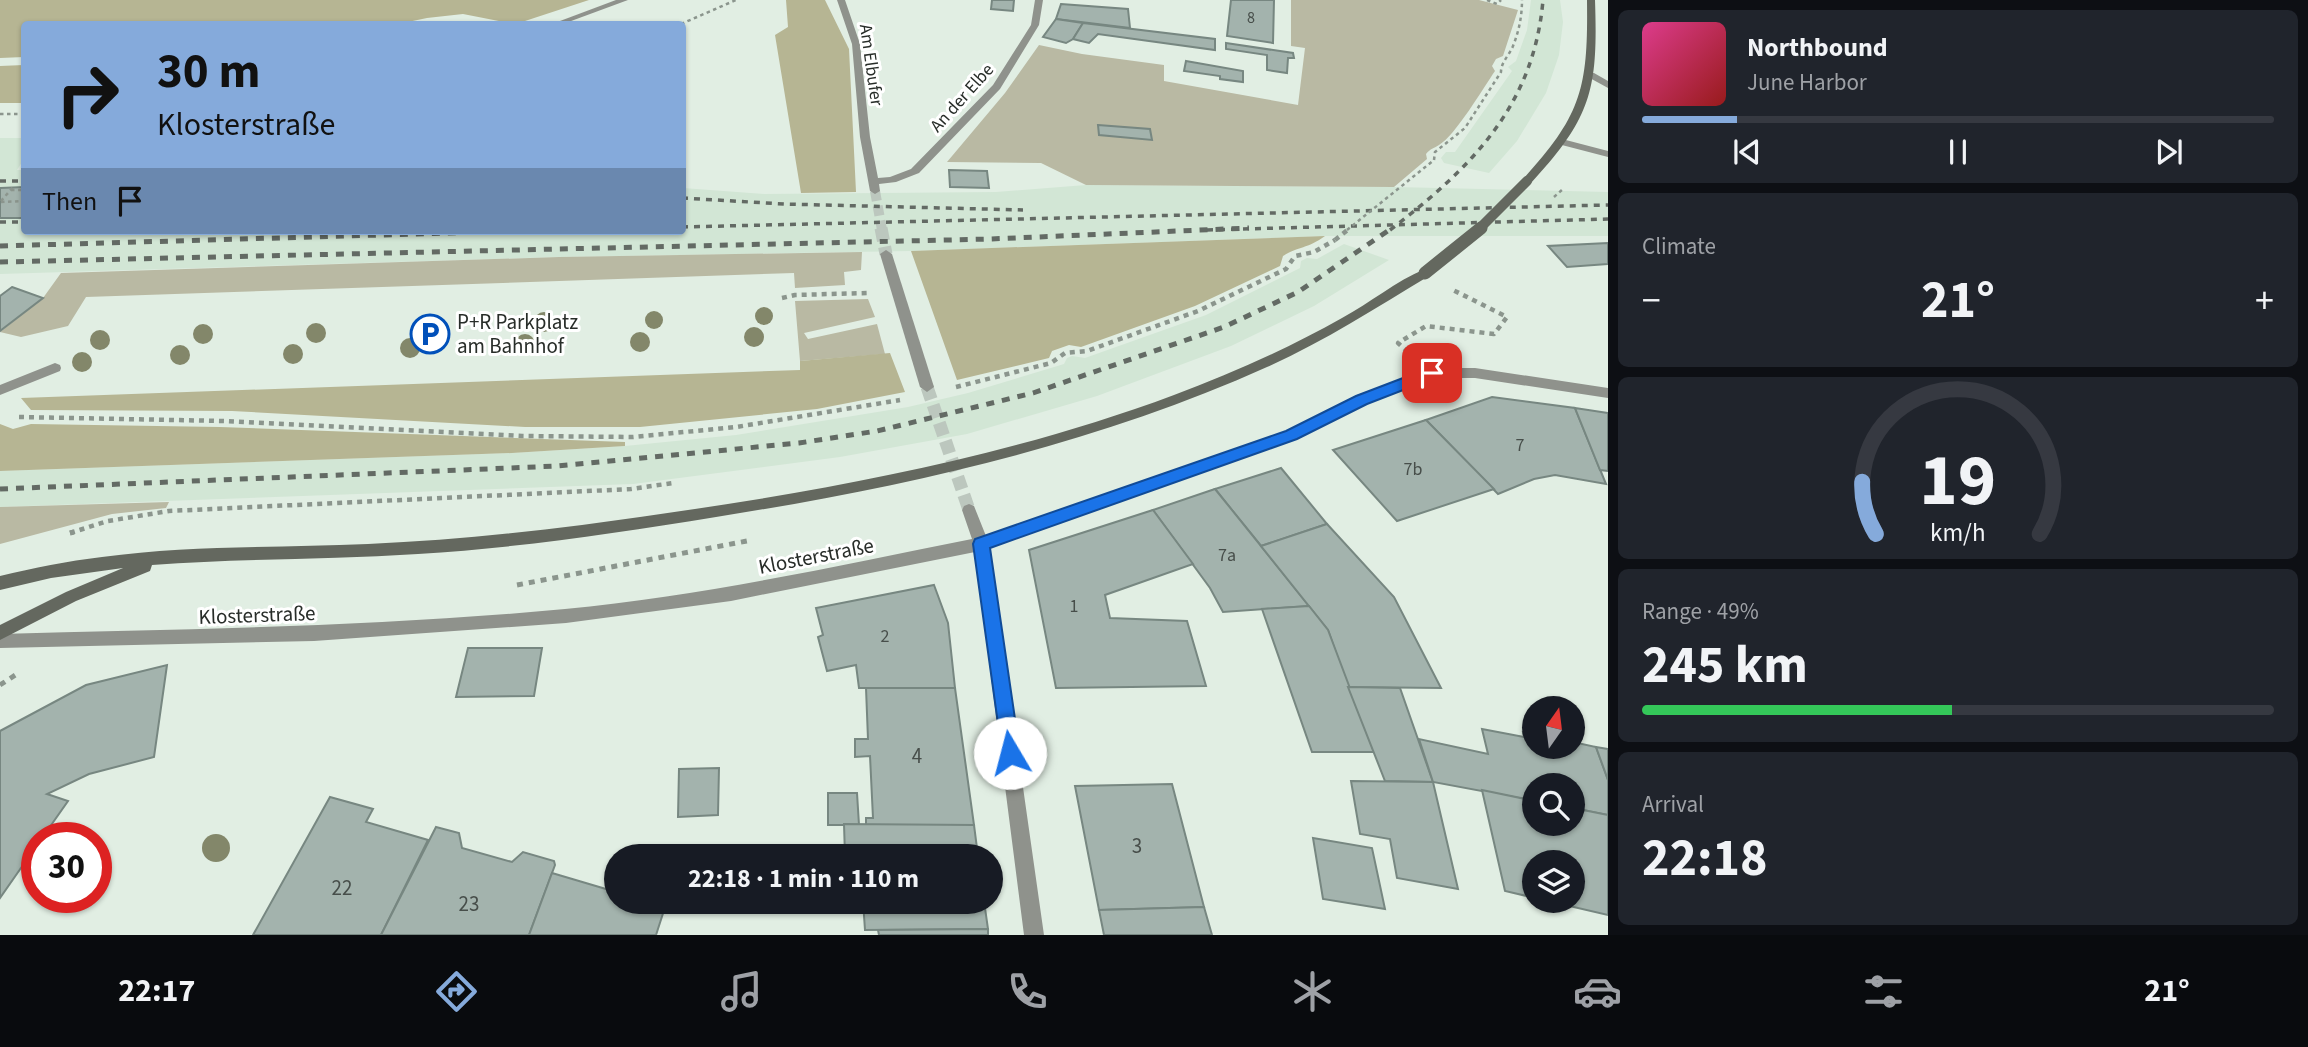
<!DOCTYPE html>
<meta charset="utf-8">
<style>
:root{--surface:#171b24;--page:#20242c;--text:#f1f3f6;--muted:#9ea1a6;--line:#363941;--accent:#85aadb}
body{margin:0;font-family:"Source Sans 3",sans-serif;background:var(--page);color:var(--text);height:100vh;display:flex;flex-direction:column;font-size:26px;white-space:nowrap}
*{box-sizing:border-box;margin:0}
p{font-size:23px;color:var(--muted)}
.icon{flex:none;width:38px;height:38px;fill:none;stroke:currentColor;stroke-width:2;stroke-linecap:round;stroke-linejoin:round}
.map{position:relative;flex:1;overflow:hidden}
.panel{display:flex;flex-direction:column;gap:10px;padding:10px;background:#0d0f14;width:700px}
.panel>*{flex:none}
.guide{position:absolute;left:21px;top:21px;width:665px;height:214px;border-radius:7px;box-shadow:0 2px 5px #0004;background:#85aadb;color:#111;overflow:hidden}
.needle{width:46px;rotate:14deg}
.buttons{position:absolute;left:1522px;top:696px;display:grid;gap:14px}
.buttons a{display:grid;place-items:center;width:63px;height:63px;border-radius:50%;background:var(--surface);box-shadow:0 2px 5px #0004;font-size:35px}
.speed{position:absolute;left:21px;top:822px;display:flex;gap:14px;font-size:35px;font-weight:700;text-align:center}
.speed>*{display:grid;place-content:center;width:91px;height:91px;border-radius:50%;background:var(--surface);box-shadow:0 2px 5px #0004;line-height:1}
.speed .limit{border:10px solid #d22;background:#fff;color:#111}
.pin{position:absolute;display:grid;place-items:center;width:60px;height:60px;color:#fff;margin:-30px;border-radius:14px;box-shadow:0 4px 10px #0006}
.me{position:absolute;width:77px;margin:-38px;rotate:352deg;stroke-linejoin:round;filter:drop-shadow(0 0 5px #0008)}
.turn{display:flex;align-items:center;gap:24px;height:147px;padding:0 21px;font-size:32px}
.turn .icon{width:91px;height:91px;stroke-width:2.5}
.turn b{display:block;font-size:49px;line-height:60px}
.then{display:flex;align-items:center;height:66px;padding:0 21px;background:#0003;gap:14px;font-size:26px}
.big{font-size:52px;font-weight:700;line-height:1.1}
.panel .card{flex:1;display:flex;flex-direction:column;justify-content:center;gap:10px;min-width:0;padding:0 24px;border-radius:10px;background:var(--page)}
.panel .dial{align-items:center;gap:0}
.dial svg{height:182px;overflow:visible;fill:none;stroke:var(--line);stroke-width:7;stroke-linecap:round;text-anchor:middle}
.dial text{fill:var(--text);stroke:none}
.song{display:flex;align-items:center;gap:21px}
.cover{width:84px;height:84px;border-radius:10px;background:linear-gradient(135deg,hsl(330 70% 55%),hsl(0 70% 35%))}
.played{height:7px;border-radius:4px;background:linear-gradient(90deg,var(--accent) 15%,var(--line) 15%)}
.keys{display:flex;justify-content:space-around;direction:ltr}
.heat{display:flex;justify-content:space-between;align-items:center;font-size:38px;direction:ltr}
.charge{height:10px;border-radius:5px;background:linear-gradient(90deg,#34c759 49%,var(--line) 0)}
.trip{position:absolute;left:604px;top:844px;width:399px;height:70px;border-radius:35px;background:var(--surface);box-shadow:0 2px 5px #0004;font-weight:700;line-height:70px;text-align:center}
.dock{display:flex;height:112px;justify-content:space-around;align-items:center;background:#090b0e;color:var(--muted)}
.dock .icon{width:49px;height:49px}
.dock .on{color:var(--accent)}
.dock b{font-size:32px;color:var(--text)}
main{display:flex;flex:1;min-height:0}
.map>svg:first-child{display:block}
</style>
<main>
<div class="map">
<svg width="1608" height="935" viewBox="0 0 1608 935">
<rect width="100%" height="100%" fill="#e1eee3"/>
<g fill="#d2e6d5">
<path d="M1531,0H1560L1563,22L1559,55L1546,93L1517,141L1489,173L1444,163L1441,158L1446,152H1455L1512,71L1508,67L1516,61L1527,30Z"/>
<path d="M0,138H24V159L17,170H24V231H682L683,188L764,194L996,192L1086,185L1394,187L1608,192V236H1325L911,251L559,257L0,274Z"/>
<path d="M1344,244L1389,260L1314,306L1231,346L1097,396L967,434L840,457L633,484L0,507V471L512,453L625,446L736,435L908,407L968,393L1064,364L1067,358L1072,356L1085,358L1206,315L1300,268L1301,261L1307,258L1317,259Z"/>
</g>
<g fill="#b9b9a3">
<path d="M1291,0H1479L1518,10L1503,56L1496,59L1492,66L1495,71C1484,87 1455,136 1439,145C1433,149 1431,148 1426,154L1427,159L1394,187L1086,185L1041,163L947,162L1005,93L1039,45L1082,54L1164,65V81L1298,105L1305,48L1291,46Z"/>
<path d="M862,252L861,270L844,272L845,285L795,288L794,273L86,297L68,326L21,337L0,332L43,298L61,273L559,257Z"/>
<path d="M868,299L875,317L804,333L808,339L877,324L885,354L800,361L795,301Z"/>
<path d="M169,502L166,508L112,514L0,544V507Z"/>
</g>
<g fill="#b6b593">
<path d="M0,0H589L525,21L509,23L463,14L427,18L398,24H24V57L0,58Z"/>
<path d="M786,0H825L849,49L856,192L801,193L775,35L788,27Z"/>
<path d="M24,65V103H0V66Z"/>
<path d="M1325,236C1307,249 1299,246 1283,256L1280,266L1195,306L1081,347L1069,345L1052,351L1049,358L957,380L911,251Z"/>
<path d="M890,353L905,392L817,409L640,427H525L232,411L31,410L21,398L800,370V361Z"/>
<path d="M0,424L13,429L31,424L220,427L625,442V446L512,453L0,471Z"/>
</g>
<g fill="#a3b3ad" stroke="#778781" stroke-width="2">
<path d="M992,0H1014L1013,11L991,9Z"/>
<path d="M1231,0H1274L1273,43L1227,36Z"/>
<path d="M1061,4L1128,9L1130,28L1056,19Z"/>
<path d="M1056,19L1083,23L1073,39L1066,43L1043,37Z"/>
<path d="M1083,23L1215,39V50L1098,34L1089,43L1073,39Z"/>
<path d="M1226,43L1293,53L1294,58H1288L1287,73L1267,70V55L1226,49Z"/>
<path d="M1186,61L1243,71V82L1220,79V76L1184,71Z"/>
<path d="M1098,125L1150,129L1152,140L1099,135Z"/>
<path d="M949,170L987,171L989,188L950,187Z"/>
<path d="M24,187V218H0V188Z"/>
<path d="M1608,243V264L1567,267L1548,246Z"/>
<path d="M12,287L43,298L0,331V296Z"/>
<path d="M1492,397L1575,408L1606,484L1555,475L1534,479L1498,494L1426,420Z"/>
<path d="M1575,408L1608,413V471L1600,470Z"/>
<path d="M1426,420L1494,489L1397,521L1333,450Z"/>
<path d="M1281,468L1327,524L1261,546L1215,489Z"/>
<path d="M1215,489L1261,546L1309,606L1223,612L1210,588L1153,510Z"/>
<path d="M1153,510L1193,564L1105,595L1110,618L1187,621L1206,686L1056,688L1029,550Z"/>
<path d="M1327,524L1394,597L1441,688L1348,687L1328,630L1261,546Z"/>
<path d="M934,585L948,623L955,688H859L856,665L827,671L818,637L823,635L816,608Z"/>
<path d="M1309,606L1328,630L1374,752H1312L1262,609Z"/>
<path d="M468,648H542L534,696L456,697Z"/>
<path d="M167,665L154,757L89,774L47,794L68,801L42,838H37V845L0,898V731L86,685Z"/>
<path d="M1348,687L1400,688L1433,782L1385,781Z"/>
<path d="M866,688H955L974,825H866V818H873L870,756L855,757V739H868Z"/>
<path d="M1482,729L1524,737L1523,732L1535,735V747H1573V742L1596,747L1608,780V815L1573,808V786H1535V801L1433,782L1419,739L1488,754Z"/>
<path d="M1596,747L1608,749V780Z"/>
<path d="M719,768L718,815L678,817L679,769Z"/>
<path d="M1351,781L1433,782L1458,889L1397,878L1390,839L1360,834Z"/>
<path d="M1172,784L1204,907L1099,910L1075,786Z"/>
<path d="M1482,790L1535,801V824H1573V808L1608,815V915L1548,901H1573V863H1535V898L1505,891Z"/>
<path d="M828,793H857L859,825H828Z"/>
<path d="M330,797L373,809L366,822L428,840L381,935H253Z"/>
<path d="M844,824L974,825L978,856H845Z"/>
<path d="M436,827L459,833L462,848L512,862L523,852L554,861L555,865L529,935H381Z"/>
<path d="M1313,838L1372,848L1385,909L1323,899Z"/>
<path d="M552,873L606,889L610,880L616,882V901H667L656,935H529Z"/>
<path d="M863,901H984L988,929L865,930Z"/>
<path d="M1204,907L1212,935H1104L1099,910Z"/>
<path d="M988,929V935H879L878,930Z"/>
</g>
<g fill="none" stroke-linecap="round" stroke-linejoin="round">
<path stroke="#bcc7be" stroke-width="10" stroke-dasharray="10 5" stroke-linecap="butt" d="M875,191L882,230"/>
<g stroke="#bcc7be" stroke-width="13" stroke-dasharray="13 6" stroke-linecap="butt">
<path d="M881,228L886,254"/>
<path d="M927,387L969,510"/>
</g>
<g stroke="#8b958d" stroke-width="2.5" stroke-dasharray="3.5 3.5" stroke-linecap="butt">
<path d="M1487,0L1497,4L1501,0"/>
<path d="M681,24L736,0"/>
<path d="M0,114H24"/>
<path d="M1434,160L1435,152L1465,128L1501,72C1501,62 1509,56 1513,46C1519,31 1522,16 1522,0"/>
<path d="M11,190H24"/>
<path d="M1,201L14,186"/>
<path d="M1,202L24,201"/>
</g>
<g stroke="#8b958d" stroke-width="4.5" stroke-dasharray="5 5" stroke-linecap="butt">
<path d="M782,298L795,295L867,293"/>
<path d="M1408,352L1398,343L1426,326L1494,334L1507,317L1453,290"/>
<path d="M956,387L1051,363L1065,353L1087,351L1198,311L1286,269L1295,256L1314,252L1335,240"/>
<path d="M19,417L225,421L522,436L633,437L736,427L900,400"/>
<path d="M70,533L108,521L169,511L631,489L673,483"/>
</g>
<g stroke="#8b958d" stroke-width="5" stroke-dasharray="6 6" stroke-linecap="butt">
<path d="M70,533L74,532"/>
<path d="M517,585L752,540"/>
<path d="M0,685L17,674"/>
</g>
<g fill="#8f928c" fill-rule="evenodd">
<path d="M616,0H628L563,24H552Z"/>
<path d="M55,363L60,365L61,368L60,371L0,395V385Z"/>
</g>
<g fill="#8f928c" fill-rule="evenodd">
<path d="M837,0H845L860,44L870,137L878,178L890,177L911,169L993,85L1031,25L1035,0H1043L1039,25L1000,89L919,173L896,182L879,184L880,191L875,194L870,191L860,137L852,44Z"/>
<path d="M1588,73H1594L1608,81V88L1588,77Z"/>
<path d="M1562,139L1608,151V157L1558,144V140Z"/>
<path d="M886,250L892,254L934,387L927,392L920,387L880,254Z"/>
<path d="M1432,368H1475L1608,388V398L1475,378H1433L1367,403L1296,439L989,548L1044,935H1024L975,552L731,601L566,623L314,641L0,648V634C189,629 377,627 565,609C702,596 837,566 972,539L962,510L964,506L969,504L974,506L986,536L1286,431L1357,395Z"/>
</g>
<g fill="#64685f" fill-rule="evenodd">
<path d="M1587,0H1595C1598,89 1592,117 1531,183H1523V179C1583,114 1588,86 1587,0Z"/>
<path d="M1425,269L1429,270V276C1376,308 1323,342 1267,367C1091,446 905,487 716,517C617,533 518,548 418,554C330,560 241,558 152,565L150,571L76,601L0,640V625L66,592L123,568L51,578L0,590V576C34,568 67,561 102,557C190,545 279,548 368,544C440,541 511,534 582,525C782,498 984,466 1174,395C1231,374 1289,348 1342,318C1370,303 1396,281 1425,269Z"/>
</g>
<g stroke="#636a64" stroke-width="3.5" stroke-dasharray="6 6" stroke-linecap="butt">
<path d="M0,181H24"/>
<path d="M682,198L784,204L1023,210"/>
<path d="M0,222H24"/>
<path d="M682,227L1608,205"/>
<path d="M1207,230L1608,219"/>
<path d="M1390,230C1471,168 1534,106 1543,0"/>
</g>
<g stroke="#636a64" stroke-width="5" stroke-dasharray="8 8" stroke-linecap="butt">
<path d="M0,246L519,231"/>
<path d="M0,262L990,239L1249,228"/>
<path d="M0,489L558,466L799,443L877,431L1033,393L1224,327L1298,292L1392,228"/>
</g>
<g stroke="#8b958d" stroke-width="2.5" stroke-dasharray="3.5 3.5" stroke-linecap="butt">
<path d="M1554,197L1563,189"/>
<path d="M1347,230L1434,160"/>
</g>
<path stroke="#8b958d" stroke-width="4.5" stroke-dasharray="5 5" stroke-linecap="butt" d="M1335,240L1350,228"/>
<path stroke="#64685f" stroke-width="10" d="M1478,230L1527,181"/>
<path stroke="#64685f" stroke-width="13" d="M1425,273L1481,228"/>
</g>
<g fill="#83876a">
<circle cx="764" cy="316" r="9"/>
<circle cx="654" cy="320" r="9"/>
<circle cx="544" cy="322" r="10"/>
<circle cx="427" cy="327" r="10"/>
<circle cx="316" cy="333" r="10"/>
<circle cx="203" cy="334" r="10"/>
<circle cx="754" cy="337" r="10"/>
<circle cx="100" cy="340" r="10"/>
<circle cx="640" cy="342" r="10"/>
<circle cx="525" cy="344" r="10"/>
<circle cx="410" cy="348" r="10"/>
<circle cx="293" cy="354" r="10"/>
<circle cx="180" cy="355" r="10"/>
<circle cx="82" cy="362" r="10"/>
<circle cx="216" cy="848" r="14"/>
</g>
<path fill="#1a73e8" stroke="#114b97" stroke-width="2" d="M1432,367L1440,373L1437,377L1367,404L1297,439L990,548L1020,753L1017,760L1010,763L1003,760L973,544L975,539L1286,431L1356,396Z"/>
<defs>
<symbol id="parking-ring" viewBox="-11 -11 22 22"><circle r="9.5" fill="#fff" stroke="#0150ba" stroke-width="1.5"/><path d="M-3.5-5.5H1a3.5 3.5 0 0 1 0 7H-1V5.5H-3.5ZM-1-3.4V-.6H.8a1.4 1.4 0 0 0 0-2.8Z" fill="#0150ba"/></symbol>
</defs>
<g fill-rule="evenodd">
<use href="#parking-ring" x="408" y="312" width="44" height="44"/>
</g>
<g text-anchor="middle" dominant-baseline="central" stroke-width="6" stroke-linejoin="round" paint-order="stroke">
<g font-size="16" fill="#474e4a">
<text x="1251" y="18">8</text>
</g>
<g font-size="18" fill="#282d29" stroke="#fff">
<text transform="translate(871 65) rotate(82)">Am Elbufer</text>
<text transform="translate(962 98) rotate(-48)">An der Elbe</text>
</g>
<g font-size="18" fill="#474e4a">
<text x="1520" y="445">7</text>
<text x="1413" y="469">7b</text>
<text x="1227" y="555">7a</text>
<text x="1074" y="606">1</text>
<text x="885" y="636">2</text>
</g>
<g font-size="21" fill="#282d29" stroke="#fff" text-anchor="start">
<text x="457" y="322">P+R Parkplatz<tspan x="457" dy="24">am Bahnhof</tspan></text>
</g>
<g font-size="21" fill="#282d29" stroke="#fff">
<text transform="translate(816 556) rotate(-11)">Klosterstraße</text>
<text transform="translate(257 615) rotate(-2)">Klosterstraße</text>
</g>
<g font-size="21" fill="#474e4a">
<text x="917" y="756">4</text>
<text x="1137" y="846">3</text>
<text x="342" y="888">22</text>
<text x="469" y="904">23</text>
</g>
</g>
</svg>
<div class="buttons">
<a><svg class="needle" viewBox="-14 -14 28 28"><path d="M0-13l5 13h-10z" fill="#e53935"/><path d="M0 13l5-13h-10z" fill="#9ea1a6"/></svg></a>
<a><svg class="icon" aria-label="search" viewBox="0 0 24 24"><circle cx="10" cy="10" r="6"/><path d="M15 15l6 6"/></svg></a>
<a><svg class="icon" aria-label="layers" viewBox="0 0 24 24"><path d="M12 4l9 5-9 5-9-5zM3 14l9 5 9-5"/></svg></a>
</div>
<div class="speed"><div class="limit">30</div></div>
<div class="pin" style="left:1432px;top:373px;background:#d93025"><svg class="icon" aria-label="arrive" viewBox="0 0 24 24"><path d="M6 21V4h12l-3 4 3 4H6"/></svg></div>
<svg class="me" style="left:1010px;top:753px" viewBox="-20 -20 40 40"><circle r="19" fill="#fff"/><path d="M0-13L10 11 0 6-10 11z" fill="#1a73e8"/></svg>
<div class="trip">22:18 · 1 min · 110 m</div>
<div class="guide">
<div class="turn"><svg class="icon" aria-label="right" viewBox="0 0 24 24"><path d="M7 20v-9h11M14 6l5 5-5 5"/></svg><div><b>30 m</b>Klosterstraße</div></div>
<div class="then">Then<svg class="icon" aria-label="arrive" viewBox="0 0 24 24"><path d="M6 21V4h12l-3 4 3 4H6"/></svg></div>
</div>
</div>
<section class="panel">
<div class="card">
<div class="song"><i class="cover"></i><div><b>Northbound</b><p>June Harbor</p></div></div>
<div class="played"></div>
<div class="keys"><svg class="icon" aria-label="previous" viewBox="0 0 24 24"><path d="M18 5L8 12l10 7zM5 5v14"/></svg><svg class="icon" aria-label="pause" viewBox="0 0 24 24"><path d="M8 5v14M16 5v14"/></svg><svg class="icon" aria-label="next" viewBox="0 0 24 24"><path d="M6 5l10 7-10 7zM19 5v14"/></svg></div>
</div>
<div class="card"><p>Climate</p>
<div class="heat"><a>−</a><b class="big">21°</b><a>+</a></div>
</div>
<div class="card dial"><svg viewBox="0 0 100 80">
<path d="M14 69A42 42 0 1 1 86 69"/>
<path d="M14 69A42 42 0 0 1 8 46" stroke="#85aadb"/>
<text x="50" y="56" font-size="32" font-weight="700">19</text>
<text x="50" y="72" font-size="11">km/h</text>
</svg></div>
<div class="card"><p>Range · 49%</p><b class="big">245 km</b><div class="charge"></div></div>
<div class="card"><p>Arrival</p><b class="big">22:18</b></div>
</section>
</main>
<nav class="dock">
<b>22:17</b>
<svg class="icon on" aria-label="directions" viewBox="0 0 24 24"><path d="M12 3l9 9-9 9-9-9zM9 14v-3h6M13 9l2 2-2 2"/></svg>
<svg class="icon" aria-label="music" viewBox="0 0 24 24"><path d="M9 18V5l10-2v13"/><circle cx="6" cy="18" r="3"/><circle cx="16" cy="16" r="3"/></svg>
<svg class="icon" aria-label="phone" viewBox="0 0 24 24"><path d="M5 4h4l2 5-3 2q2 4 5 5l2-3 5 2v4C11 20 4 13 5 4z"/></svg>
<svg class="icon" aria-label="climate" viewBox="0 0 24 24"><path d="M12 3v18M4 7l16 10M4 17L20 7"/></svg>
<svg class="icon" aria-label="car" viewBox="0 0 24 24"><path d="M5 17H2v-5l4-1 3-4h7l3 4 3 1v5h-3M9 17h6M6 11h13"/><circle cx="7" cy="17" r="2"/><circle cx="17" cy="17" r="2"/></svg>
<svg class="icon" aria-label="filters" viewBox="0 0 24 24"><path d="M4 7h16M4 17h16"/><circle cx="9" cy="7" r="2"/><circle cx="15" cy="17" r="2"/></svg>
<b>21°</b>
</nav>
